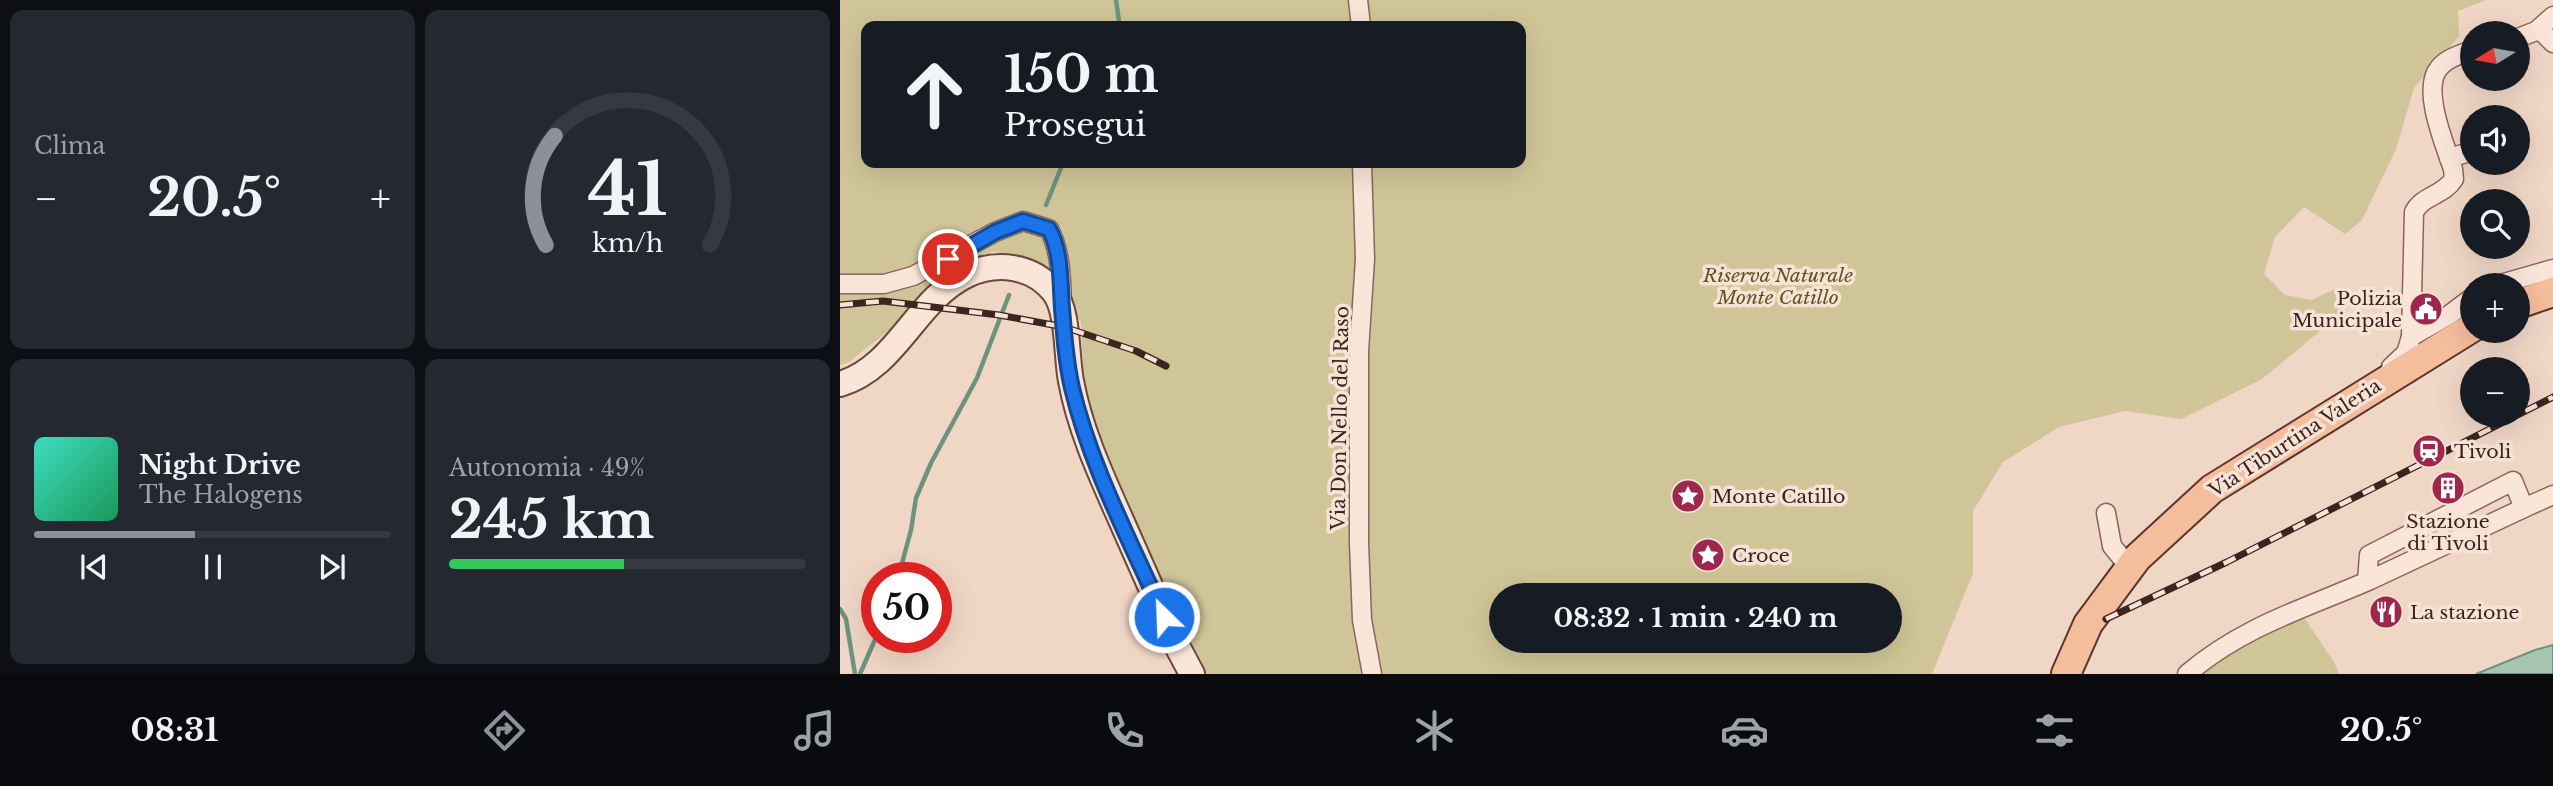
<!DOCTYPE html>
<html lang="it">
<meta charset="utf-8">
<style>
:root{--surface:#171b24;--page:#242831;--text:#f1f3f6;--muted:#9ea1a6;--line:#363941;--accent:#8c9099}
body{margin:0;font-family:"Libre Baskerville",serif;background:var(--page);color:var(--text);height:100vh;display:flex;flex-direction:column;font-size:26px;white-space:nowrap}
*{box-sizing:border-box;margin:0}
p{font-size:23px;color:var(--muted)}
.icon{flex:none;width:38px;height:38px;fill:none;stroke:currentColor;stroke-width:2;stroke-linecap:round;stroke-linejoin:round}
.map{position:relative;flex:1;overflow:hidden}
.side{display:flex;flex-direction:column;gap:10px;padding:10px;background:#0d0f14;width:840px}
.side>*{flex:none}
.hud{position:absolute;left:21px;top:21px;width:665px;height:147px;border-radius:14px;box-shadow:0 7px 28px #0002;background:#171b24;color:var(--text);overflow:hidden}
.needle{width:46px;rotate:259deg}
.fabs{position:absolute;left:1620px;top:21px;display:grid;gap:14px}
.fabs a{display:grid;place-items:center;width:70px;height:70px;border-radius:50%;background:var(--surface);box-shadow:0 7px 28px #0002;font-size:35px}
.speed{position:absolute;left:21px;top:562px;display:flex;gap:14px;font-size:35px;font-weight:700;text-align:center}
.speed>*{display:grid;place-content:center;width:91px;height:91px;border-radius:50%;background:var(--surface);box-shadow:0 7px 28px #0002;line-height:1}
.speed .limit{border:10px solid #d22;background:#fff;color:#111}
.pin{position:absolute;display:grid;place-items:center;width:60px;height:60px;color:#fff;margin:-30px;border:4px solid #fff;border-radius:50%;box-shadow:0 2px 7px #0007}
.me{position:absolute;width:77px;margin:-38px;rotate:336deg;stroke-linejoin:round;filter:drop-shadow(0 0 5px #0008)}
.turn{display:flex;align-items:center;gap:24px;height:147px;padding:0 28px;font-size:32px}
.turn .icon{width:91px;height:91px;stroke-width:2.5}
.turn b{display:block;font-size:49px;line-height:60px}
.big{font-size:52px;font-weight:700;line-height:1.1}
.side .tile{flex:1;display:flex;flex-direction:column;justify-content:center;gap:10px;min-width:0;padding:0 24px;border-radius:14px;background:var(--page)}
.side .dial{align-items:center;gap:0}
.dial svg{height:182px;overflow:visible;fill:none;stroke:var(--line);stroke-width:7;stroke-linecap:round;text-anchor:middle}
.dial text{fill:var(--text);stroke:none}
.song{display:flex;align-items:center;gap:21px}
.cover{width:84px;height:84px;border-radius:10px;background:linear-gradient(135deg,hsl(170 70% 55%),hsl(150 70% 35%))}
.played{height:7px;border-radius:4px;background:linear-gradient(90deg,var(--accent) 45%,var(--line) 45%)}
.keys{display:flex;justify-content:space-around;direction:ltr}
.heat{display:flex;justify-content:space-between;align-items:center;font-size:38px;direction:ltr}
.charge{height:10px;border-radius:5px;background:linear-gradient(90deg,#34c759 49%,var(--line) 0)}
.side .tiles{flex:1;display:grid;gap:10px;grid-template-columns:repeat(2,1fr)}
.trip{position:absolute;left:649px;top:583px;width:413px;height:70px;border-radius:35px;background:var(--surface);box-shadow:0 7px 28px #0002;font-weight:700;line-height:70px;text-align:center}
.menu{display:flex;height:112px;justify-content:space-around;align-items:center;background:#090b0e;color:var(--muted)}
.menu .icon{width:49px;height:49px}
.menu .current{color:var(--accent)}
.menu b{font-size:32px;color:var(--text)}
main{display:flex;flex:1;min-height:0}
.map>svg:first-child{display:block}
</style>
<main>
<section class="side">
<div class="tiles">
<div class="tile"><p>Clima</p>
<div class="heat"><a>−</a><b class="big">20.5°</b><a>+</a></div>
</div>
<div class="tile dial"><svg viewBox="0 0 100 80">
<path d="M14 69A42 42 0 1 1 86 69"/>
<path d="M14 69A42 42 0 0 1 18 21" stroke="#8c9099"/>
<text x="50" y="56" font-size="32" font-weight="700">41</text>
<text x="50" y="72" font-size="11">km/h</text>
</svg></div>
<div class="tile">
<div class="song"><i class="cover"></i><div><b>Night Drive</b><p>The Halogens</p></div></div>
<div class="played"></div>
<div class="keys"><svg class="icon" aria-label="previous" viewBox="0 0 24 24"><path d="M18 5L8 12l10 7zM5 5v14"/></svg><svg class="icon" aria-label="pause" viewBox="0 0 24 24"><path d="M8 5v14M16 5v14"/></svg><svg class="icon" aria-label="next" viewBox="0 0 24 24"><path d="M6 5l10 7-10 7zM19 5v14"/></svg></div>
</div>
<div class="tile"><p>Autonomia · 49%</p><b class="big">245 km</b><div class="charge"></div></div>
</div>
</section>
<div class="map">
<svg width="1713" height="674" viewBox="0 0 1713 674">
<rect width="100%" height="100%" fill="#f0d6c5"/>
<g fill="#cfc598" fill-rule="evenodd">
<path d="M0,0H1646L1618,11L1619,36L1574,88L1556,149L1522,220L1505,234L1464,207L1435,237L1424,274L1445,295L1472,300L1499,287L1503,312L1422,379L1341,419L1285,411L1219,427L1163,462L1133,511V573L1092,674H366L326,598L254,430L244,388L241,322L206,277L154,251L105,273L57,324L9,362L0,365ZM26,26H681V163H26ZM662,595H1050V640H662Z"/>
<path d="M1465,619L1494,662L1499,674H1359C1397,645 1419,633 1465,619Z"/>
</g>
<path fill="#a7c4b2" stroke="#6d937e" stroke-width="2" d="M1713,645V674H1636L1695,650Z"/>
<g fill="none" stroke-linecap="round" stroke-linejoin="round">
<g stroke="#6d937e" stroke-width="4.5">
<path d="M276,0L279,21L277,26"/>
<path d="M206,205L223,163"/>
<path d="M58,578L71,530L76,498L91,463L137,378L169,295"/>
<path d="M0,609L6,619L15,674"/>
<path d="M20,674L37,635"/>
</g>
<defs>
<g id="street">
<path d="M518,0L521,26"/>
<path d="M1699,29L1713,43"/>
<path d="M1678,38L1696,31L1713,16"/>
<path d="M1609,158L1633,151"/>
<path d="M522,163L525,259L519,351V543L522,620L532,674"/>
<path d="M0,284H44L73,276L155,232L183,221L209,229C221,252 221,279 222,304"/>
<path d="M1657,285L1713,269"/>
<path d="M1571,337L1609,315L1633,297"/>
<path d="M1551,367L1566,353L1571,337L1574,212C1583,195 1603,196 1614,179L1613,169C1605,145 1581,89 1599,68C1607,58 1621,54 1633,50"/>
<path d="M1684,508L1713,495"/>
<path d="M1266,513L1272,546L1290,568"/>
<path d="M1347,674C1402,627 1463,609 1528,581C1580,557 1632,532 1684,508L1673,481L1529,555L1527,581"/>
</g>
<path id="secondary" d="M0,384C56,368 76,299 127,275C156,261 193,265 214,292C229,312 226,356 231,381C240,430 261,475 281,520C299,561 317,601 335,642L352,674"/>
<g id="primary">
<path d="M1678,304L1713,292"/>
<path d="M1226,674L1248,624L1297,558L1372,489L1633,327"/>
</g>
</defs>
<use href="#street" stroke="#8c655a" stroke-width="21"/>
<use href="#secondary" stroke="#6e473d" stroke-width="28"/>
<use href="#primary" stroke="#5a352e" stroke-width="32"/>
<use href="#street" stroke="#fae6d9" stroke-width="18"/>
<use href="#secondary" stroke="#fae6d9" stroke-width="24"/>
<use href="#primary" stroke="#f4bd9c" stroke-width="28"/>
<defs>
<g id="rail">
<path d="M0,305L43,301L159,315L224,327L296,351L326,366"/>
<path d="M1266,619L1387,562L1713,397"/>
</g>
</defs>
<use href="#rail" stroke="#3c241f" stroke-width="7"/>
<use href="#rail" stroke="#f7e3d5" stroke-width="4.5" stroke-dasharray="13" stroke-linecap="butt"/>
</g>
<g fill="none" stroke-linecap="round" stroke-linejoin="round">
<defs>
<path id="route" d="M108,259L155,232L183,221L209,229C222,253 220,282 222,308C224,335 226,362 232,388C251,468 291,542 324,617"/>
</defs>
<use href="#route" stroke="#114b97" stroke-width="18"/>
<use href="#route" stroke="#1a73e8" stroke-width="12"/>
</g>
<defs>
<symbol id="civic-disc" viewBox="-11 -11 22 22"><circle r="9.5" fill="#9e274d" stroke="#f7e3d5"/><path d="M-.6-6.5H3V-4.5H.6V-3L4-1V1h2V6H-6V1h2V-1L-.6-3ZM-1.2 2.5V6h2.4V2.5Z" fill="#fff"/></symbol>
<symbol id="station-disc" viewBox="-11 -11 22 22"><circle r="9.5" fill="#9e274d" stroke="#f7e3d5"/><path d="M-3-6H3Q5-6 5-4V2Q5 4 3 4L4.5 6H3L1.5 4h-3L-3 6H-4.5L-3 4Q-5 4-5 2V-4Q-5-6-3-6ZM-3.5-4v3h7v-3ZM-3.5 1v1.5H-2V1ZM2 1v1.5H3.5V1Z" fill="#fff"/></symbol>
<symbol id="building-disc" viewBox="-11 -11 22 22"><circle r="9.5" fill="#9e274d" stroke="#f7e3d5"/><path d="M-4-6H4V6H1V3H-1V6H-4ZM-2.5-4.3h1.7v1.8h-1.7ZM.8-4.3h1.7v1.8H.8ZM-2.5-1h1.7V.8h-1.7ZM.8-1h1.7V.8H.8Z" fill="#fff"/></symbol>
<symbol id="sight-disc" viewBox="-11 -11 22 22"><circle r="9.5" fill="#9e274d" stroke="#f7e3d5"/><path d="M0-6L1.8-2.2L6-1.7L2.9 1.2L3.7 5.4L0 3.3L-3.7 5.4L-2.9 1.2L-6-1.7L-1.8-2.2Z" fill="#fff"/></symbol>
<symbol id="restaurant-disc" viewBox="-11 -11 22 22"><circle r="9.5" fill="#9e274d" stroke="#f7e3d5"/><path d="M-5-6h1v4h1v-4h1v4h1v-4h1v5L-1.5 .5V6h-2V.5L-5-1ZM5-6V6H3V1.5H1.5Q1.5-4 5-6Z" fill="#fff"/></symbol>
</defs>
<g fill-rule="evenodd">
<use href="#civic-disc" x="1567" y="290" width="38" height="38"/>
<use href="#station-disc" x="1570" y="432" width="38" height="38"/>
<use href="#building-disc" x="1589" y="469" width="38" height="38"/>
<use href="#sight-disc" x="829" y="477" width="38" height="38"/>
<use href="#sight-disc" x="849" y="536" width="38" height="38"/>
<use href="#restaurant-disc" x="1527" y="593" width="38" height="38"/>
</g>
<g text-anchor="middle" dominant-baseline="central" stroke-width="7" stroke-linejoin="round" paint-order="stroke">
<g font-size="19" font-style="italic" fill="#595624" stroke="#f7e3d5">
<text x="938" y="275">Riserva Naturale<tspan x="938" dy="22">Monte Catillo</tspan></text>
</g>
<g font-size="19" fill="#3c241f" stroke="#f7e3d5" text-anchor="start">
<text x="1562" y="298" text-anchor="end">Polizia<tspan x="1562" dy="22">Municipale</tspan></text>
<text x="1614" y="451">Tivoli</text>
<text x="872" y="496">Monte Catillo</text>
<text x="1608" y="521" text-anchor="middle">Stazione<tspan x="1608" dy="22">di Tivoli</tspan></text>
<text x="892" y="555">Croce</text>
<text x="1570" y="612">La stazione</text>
</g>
<g font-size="19" fill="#3c241f" stroke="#f7e3d5">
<text transform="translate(500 418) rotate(-89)">Via Don Nello del Raso</text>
<text transform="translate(1455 438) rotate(-33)">Via Tiburtina Valeria</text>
</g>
</g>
</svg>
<div class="fabs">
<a><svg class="needle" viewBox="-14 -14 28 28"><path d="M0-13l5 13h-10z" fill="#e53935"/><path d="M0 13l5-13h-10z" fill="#9ea1a6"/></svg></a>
<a><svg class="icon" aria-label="sound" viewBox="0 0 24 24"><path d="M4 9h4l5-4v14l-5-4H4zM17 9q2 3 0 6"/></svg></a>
<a><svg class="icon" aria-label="search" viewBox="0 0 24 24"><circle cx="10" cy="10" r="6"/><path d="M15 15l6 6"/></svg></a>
<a>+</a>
<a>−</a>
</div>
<div class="speed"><div class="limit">50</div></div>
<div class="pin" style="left:108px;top:259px;background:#d93025"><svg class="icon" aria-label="arrive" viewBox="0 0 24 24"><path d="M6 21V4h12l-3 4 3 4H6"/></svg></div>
<svg class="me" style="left:324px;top:617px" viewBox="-20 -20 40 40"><circle r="17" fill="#1a73e8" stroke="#fff" stroke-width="3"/><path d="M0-11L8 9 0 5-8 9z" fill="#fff"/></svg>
<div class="trip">08:32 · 1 min · 240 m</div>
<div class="hud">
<div class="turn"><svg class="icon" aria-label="ahead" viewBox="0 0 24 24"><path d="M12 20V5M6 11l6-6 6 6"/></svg><div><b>150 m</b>Prosegui</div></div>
</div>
</div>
</main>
<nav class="menu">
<b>08:31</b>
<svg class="icon current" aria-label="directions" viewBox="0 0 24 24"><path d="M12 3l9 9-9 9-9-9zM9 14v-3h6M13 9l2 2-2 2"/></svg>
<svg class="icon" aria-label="music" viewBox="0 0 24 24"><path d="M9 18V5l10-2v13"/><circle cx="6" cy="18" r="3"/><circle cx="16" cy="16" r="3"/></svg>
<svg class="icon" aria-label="phone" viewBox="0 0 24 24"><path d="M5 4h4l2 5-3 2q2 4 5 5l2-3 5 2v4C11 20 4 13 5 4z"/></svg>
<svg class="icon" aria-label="climate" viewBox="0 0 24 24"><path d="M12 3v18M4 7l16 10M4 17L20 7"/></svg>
<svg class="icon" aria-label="car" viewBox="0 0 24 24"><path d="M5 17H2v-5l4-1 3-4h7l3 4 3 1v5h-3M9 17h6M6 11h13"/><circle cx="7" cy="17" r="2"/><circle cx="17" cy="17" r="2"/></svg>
<svg class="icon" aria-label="filters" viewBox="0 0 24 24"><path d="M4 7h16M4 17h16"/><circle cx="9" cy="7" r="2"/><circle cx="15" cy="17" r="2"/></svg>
<b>20.5°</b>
</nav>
